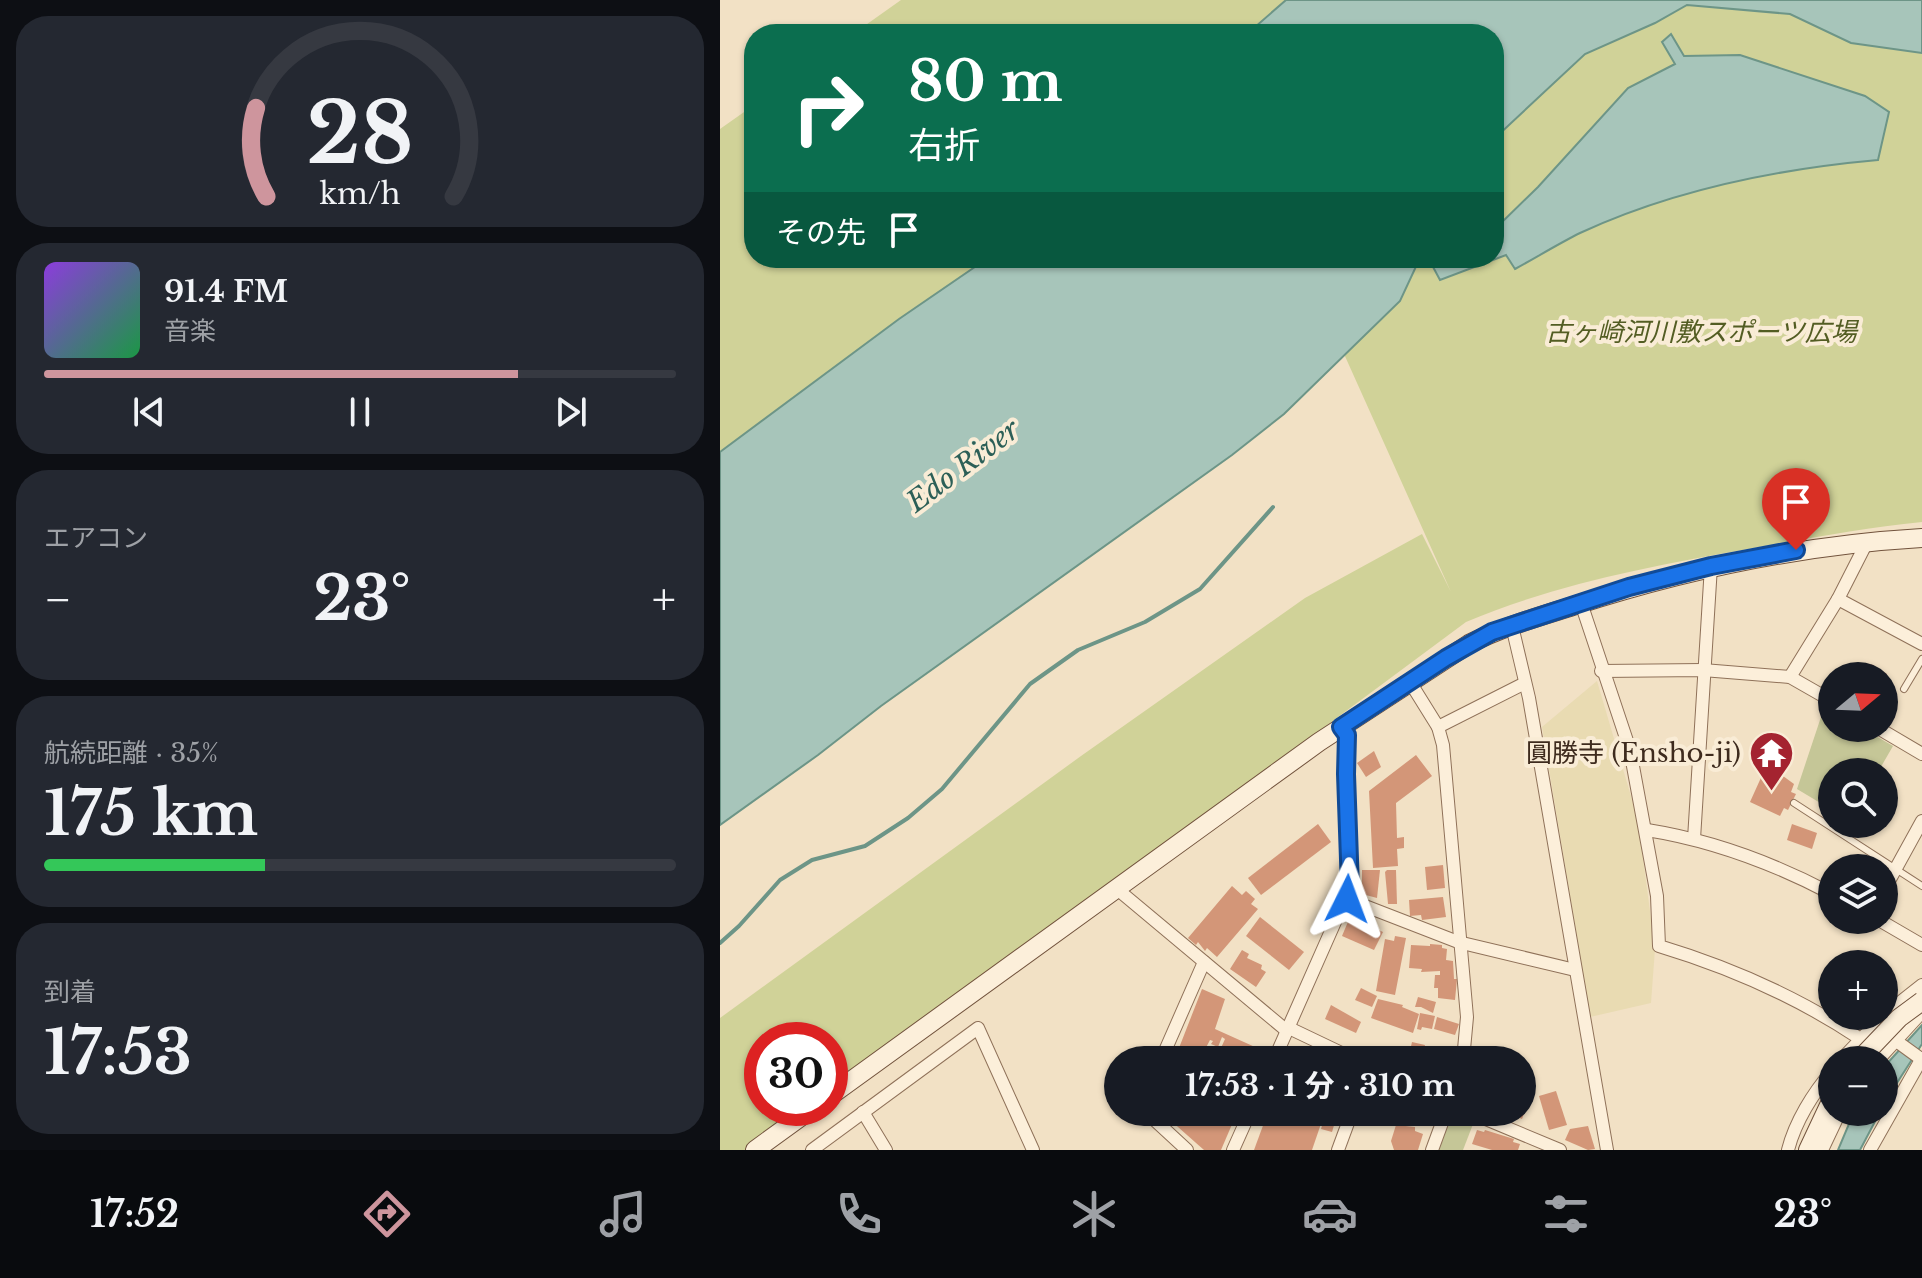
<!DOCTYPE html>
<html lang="ja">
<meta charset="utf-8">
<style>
:root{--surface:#171b24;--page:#242831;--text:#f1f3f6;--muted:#9ea1a6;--line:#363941;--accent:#ce959d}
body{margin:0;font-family:"Libre Baskerville","Noto Sans JP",serif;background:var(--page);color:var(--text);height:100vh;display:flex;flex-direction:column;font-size:30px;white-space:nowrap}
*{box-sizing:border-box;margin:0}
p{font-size:26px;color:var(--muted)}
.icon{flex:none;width:44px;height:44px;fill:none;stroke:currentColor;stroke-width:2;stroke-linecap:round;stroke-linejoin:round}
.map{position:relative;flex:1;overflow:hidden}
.details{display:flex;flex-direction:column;gap:16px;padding:16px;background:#0d0f14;width:720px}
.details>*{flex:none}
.guide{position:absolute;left:24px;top:24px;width:760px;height:244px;border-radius:32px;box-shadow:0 2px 6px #0004;background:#0b6e4f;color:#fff;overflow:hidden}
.needle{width:52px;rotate:71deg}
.fabs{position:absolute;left:1098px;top:662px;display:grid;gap:16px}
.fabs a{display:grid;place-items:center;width:80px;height:80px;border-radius:50%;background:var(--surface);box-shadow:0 2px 6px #0004;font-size:40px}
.speed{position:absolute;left:24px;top:1022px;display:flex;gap:16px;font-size:40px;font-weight:700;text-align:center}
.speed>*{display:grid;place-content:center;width:104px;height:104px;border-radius:50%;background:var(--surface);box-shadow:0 2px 6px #0004;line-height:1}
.speed .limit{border:12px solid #d22;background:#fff;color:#111}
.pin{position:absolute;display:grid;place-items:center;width:68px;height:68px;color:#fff;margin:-82px -34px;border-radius:50% 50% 50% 0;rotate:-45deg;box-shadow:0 0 8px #0007}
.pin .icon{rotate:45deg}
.me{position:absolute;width:88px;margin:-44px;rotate:3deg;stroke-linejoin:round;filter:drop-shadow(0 0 6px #0008)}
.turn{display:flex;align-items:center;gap:28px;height:168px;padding:0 32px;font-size:36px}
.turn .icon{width:104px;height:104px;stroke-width:2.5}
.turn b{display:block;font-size:56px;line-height:68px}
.then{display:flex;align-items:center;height:76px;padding:0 32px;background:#0003;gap:16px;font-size:30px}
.big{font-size:60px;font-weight:700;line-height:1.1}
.details .tile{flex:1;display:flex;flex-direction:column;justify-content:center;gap:12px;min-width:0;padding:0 28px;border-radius:32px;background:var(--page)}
.details .dial{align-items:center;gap:0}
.dial svg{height:208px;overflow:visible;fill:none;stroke:var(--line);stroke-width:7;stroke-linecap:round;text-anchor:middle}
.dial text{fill:var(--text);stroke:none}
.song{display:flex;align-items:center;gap:24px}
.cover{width:96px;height:96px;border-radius:12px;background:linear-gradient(135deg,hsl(270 70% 55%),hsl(140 70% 35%))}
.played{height:8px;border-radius:4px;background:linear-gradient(90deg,var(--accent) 75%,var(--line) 75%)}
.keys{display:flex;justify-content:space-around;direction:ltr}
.heat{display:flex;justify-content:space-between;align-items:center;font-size:44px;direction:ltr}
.charge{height:12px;border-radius:6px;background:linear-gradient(90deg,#34c759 35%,var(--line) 0)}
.trip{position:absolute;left:384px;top:1046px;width:432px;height:80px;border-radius:40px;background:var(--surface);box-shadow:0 2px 6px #0004;font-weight:700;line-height:80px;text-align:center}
.tabs{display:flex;height:128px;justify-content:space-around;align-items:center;background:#090b0e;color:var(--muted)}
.tabs .icon{width:56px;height:56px}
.tabs .on{color:var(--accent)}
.tabs b{font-size:36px;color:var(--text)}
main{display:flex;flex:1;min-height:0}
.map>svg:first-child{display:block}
</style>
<main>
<section class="details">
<div class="tile dial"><svg viewBox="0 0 100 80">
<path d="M14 69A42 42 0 1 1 86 69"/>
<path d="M14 69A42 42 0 0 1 10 35" stroke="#ce959d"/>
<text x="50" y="56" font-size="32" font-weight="700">28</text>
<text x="50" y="72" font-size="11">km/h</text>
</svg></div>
<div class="tile">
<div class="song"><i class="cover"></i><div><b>91.4 FM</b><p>音楽</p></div></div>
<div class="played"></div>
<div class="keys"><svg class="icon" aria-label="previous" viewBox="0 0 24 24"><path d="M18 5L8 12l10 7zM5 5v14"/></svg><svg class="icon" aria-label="pause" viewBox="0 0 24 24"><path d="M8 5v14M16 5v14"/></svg><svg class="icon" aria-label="next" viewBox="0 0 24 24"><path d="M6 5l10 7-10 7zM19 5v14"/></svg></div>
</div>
<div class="tile"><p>エアコン</p>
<div class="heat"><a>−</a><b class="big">23°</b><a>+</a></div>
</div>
<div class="tile"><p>航続距離 · 35%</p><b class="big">175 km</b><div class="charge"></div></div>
<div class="tile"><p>到着</p><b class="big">17:53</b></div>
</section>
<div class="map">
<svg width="1202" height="1150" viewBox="0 0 1202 1150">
<rect width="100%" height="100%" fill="#f2e1c5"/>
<path fill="#e9dbb2" d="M877,681L918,820L935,949L931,1003L870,1017L822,727Z"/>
<g fill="#d0d298">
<path d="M181,0H566L527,34H133Z"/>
<path d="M967,5L1070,14L1131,43L1202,53V522C1143,528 1086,539 1028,549C932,566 836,584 746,622L110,1094V1040H42V1108H91L34,1150H0V1018L361,756L585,598L702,534L731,592L624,354L680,301L700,258H774V139L865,54L935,23Z"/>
<path d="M34,105V258H268L179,319L0,452V129Z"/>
</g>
<g fill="#c5c697">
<path d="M1105,705L1112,709V728H1142L1173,746L1158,772H1112V810L1077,789Z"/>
<path d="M742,1114L755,1119L743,1150H718L728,1118Z"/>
</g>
<g fill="#a7c5ba" stroke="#6d9587" stroke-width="2">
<path d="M566,0H1202V53L1131,43L1070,14L967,5L935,23L865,54L774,139V34H527Z"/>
<path d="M951,34L964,56L1020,55L1145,96L1169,112L1158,160C1057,169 953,190 860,233C838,244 817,257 795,269L786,255L720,280L712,265L731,258H774L778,226L818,187L908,88L955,64L942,42Z"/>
<path d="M268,258H700L680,301L564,414L512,455L161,706L98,755L0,825V452L179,319Z"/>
<path d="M1202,1025V1044L1164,1103V1067Z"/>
<path d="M1134,1112H1160L1140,1150H1118Z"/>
</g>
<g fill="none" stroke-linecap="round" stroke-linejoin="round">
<path stroke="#6d9587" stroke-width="4" d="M0,943L19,926L60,880L92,860L145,846L188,818L222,789L310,684L358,650L425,622L480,589L553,507"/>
</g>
<g fill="#d39678">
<path d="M1151,664L1167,674L1166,676H1144Z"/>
<path d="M654,751L661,767L646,777L637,763Z"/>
<path d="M696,755L712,776L676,803L677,838L684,837V848L677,849L678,866L653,868L649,791Z"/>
<path d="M1044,771L1062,779L1063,776L1074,784L1071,792L1076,794L1068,810L1064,808L1060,816L1030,802Z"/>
<path d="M598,824L611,842L541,895L528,878Z"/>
<path d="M1072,824L1097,833L1092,849L1067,840Z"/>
<path d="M723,865L725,888L707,890L705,867Z"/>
<path d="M642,870H660L657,898L642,894Z"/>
<path d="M667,870H676L677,904H668L665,872Z"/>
<path d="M512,886L522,895L526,891L535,899L531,904L538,909L497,957L487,948L485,951L478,942L476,945L468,938Z"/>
<path d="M723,897L726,917L702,920L701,915L690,916L689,900Z"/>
<path d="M540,917L584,952L569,970L526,936Z"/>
<path d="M630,917L663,932L654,950L622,936Z"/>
<path d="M675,936L686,938L675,995L656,991L665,939L674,941Z"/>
<path d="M710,944L722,945V948L727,949L726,960L733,961L734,979H737L735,1000L718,998V988H714L715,975H720V971L701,972L702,969L689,968L691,945L710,946Z"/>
<path d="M522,950L529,954L527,958L542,965L541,969L546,972L536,987L510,969Z"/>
<path d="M641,988L657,996L652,1007L635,1000Z"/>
<path d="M482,989L505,999L495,1029L535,1047L531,1060H498L497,1057L505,1039L502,1037L498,1047L491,1044L493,1041L490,1040L481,1057L459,1048Z"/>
<path d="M698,997L716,1002L713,1013L701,1007H695Z"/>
<path d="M658,999L683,1005L682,1007L699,1014L693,1033L651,1018Z"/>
<path d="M611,1005L641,1022L636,1033L605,1019Z"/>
<path d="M700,1013L715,1016L712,1029L702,1027L701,1030L697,1029Z"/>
<path d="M717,1017L739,1024L735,1035L714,1029Z"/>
<path d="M692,1042L705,1045L704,1049H721L719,1060H711L712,1057L703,1055L702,1060L688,1059Z"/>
<path d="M802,1079L815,1085L802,1119L786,1112H802Z"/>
<path d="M836,1091L847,1125L829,1130L819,1096Z"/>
<path d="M441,1112H493L513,1122L501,1150H484Z"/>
<path d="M548,1112H605L592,1150H534Z"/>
<path d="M606,1112H618L612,1132L601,1129Z"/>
<path d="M676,1125L695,1127V1131L703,1134L698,1150H674L671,1141Z"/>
<path d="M868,1126L875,1149L868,1150L845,1140L850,1129Z"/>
<path d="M757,1130L764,1132L765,1130L794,1139L793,1142L800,1144L798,1150H772L752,1144Z"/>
</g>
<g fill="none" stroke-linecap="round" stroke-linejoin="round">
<defs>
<g id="lane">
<path d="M1184,689L1202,659"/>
<path d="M1074,803L1202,886"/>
</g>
<g id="street">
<path d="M1147,542L1118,599L1202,644"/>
<path d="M861,603L910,750L937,896L939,946C1012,968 1076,996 1139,1038"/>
<path d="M792,626L809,698L887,1150"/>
<path d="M881,671L983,670L1070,677L1112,701"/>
<path d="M1070,677L1118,599"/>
<path d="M690,682L718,727L723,745L747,1017L743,1060"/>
<path d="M718,727L805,683"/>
<path d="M1158,728L1202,754"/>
<path d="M927,830C990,840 1055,864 1112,894"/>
<path d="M974,839L991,566"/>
<path d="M397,889L567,1031"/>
<path d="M1164,890L1202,821"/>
<path d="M627,899L738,942L855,970"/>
<path d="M1159,920L1202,945"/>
<path d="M1164,1015L1202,985"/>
<path d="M569,1028L636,1060"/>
<path d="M1168,1035L1201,1059"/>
<path d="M441,1060L484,962"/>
<path d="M554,1060L630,888L626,774L627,735L621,727"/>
<path d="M1121,1060L1163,1016"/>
<path d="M1158,1060L1202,1012"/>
<path d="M143,1112L166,1150"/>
<path d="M426,1112L467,1150"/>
<path d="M749,1112L840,1150"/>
<path d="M92,1150L258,1028L313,1150"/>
<path d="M513,1150L530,1112"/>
<path d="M618,1150L632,1112"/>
<path d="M712,1150L726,1112"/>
<path d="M1068,1150C1075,1122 1093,1093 1112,1071"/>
<path d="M1102,1150L1120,1112"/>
<path d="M1150,1150L1202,1058"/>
</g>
<g id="secondary">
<path d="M110,1096L599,742L749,644C782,627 818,617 853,606C967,569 1082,545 1202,538"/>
<path d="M35,1150L93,1108"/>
<path d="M1088,1150L1112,1099"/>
</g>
</defs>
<use href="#lane" stroke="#8f7159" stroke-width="8"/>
<use href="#street" stroke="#8f7159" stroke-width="14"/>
<use href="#secondary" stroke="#71523c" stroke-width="20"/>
<use href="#lane" stroke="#fcefda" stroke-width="6"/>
<use href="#street" stroke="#fcefda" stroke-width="12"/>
<use href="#secondary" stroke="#fcefda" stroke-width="18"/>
<defs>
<path id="secondary-bridge" d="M1139,1060L1179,1018L1202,1001"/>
</defs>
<use href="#secondary-bridge" stroke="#71523c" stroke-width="20" stroke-linecap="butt"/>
<use href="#secondary-bridge" stroke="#fcefda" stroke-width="18"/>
</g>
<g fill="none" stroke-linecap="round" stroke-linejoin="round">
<defs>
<path id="route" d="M627,899L630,888L626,774L627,735L621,727L726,658L772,632L909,587L991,566L1076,550"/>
</defs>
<use href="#route" stroke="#114b97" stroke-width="20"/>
<use href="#route" stroke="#1a73e8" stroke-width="14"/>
</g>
<defs>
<symbol id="temple-pin" viewBox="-11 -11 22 30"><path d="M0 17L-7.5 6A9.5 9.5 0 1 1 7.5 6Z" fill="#a42330" stroke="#f9ecd6"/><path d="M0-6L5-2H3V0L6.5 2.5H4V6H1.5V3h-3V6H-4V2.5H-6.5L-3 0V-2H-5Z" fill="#fff"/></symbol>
</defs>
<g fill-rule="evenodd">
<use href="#temple-pin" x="1026" y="728" width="51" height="69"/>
</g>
<g text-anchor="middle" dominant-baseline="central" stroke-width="8" stroke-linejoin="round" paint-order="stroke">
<g font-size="26" font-style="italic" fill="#535d23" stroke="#f9ecd6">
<text x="981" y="332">古ヶ崎河川敷スポーツ広場</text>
</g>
<g font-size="26" fill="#3e2b1e" stroke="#f9ecd6" text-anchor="end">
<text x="1021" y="753">圓勝寺 (Ensho-ji)</text>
</g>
<g font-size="28" font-style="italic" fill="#2c5f57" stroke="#f9ecd6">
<text transform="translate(243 466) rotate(-37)">Edo River</text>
</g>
</g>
</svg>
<div class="fabs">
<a><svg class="needle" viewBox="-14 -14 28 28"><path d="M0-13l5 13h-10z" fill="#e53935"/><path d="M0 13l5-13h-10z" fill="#9ea1a6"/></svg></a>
<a><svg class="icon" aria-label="search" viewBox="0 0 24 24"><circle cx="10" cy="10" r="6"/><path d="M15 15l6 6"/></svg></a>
<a><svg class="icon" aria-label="layers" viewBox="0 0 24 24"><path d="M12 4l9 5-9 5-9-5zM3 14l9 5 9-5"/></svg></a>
<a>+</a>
<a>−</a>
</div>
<div class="speed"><div class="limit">30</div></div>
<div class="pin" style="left:1076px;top:550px;background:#d93025"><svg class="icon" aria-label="arrive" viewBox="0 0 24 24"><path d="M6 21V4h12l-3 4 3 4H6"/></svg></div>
<svg class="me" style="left:627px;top:899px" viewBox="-20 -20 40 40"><path d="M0-17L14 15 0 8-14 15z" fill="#1a73e8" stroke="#fff" stroke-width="4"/></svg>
<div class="trip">17:53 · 1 分 · 310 m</div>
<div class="guide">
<div class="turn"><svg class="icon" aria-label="right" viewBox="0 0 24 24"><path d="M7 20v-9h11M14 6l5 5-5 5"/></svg><div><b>80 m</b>右折</div></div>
<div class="then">その先<svg class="icon" aria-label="arrive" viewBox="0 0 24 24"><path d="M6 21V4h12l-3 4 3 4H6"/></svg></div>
</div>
</div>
</main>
<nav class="tabs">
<b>17:52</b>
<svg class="icon on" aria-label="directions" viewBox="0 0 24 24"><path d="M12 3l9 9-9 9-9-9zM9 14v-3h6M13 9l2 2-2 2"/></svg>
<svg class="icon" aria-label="music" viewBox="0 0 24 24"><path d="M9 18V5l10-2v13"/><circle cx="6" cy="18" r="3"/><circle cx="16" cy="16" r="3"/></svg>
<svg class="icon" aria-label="phone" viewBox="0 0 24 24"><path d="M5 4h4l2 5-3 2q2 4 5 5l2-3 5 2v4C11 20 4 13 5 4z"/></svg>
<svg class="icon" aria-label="climate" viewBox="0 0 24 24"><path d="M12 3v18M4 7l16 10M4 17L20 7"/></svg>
<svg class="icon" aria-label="car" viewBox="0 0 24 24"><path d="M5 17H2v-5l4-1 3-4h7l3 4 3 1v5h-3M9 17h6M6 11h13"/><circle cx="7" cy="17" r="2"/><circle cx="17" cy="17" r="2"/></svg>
<svg class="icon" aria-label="filters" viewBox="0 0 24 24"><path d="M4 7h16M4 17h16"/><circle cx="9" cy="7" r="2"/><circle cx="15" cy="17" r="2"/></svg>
<b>23°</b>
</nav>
